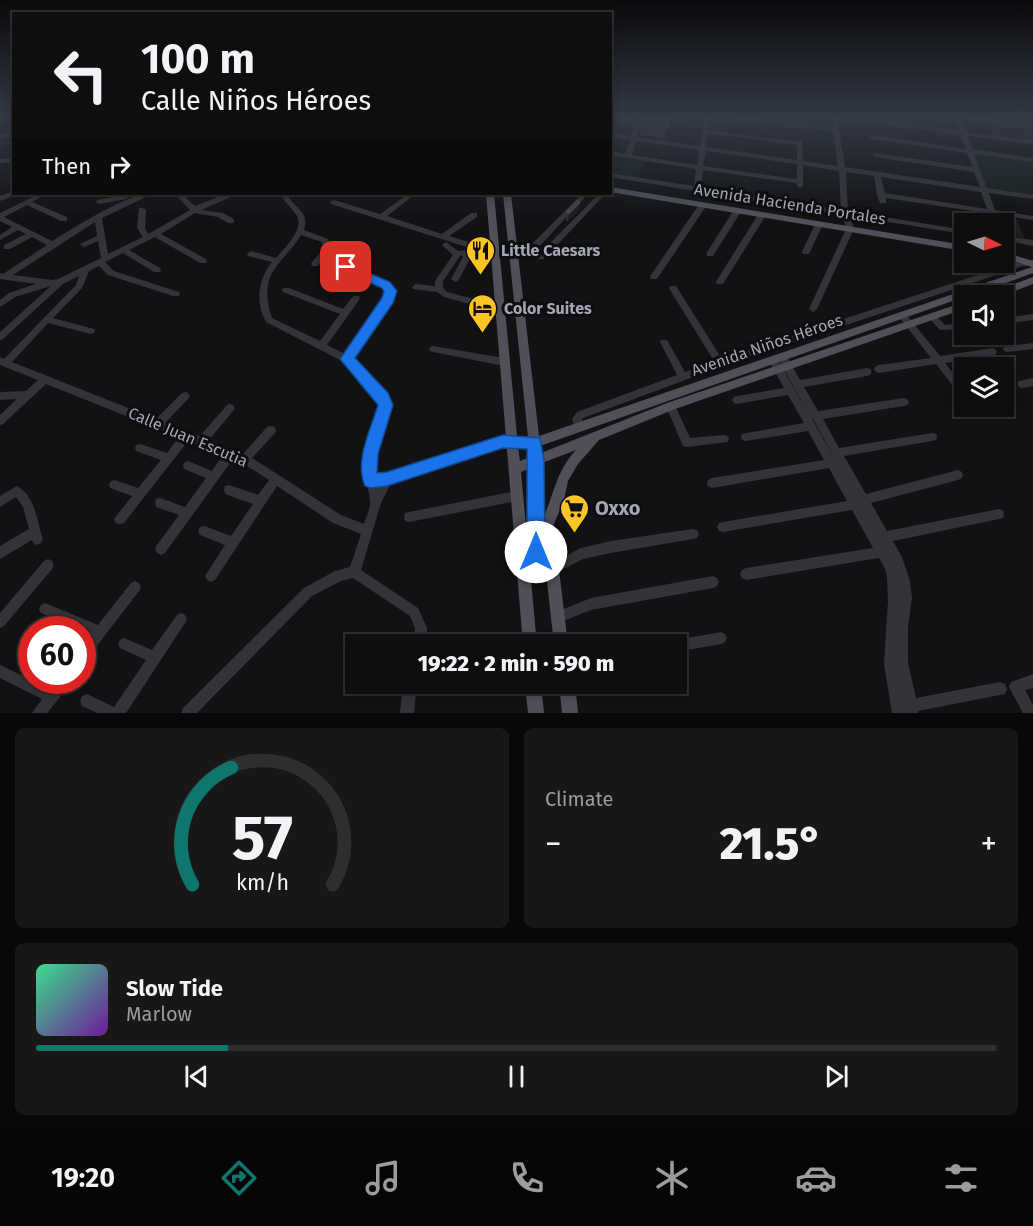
<!DOCTYPE html>
<meta charset="utf-8">
<style>
:root{--surface:#0e0e0f;--page:#171718;--text:#f1f3f6;--muted:#9b9c9e;--line:#2e2e2f;--accent:#0f766e}
body{margin:0;font-family:"Fira Sans",sans-serif;background:var(--page);color:var(--text);height:100vh;display:flex;flex-direction:column;font-size:22px;white-space:nowrap}
*{box-sizing:border-box;margin:0}
p{font-size:20px;color:var(--muted)}
.icon{flex:none;width:33px;height:33px;fill:none;stroke:currentColor;stroke-width:2;stroke-linecap:round;stroke-linejoin:round}
.map{position:relative;height:713px;overflow:hidden}
.drawer{display:flex;flex-direction:column;gap:15px;padding:15px;background:#080808;flex:1}
.drawer>*{flex:none}
.top-card{position:absolute;left:12px;top:12px;width:600px;height:183px;border-radius:0px;box-shadow:0 3px 9px #0003,0 0 0 2px var(--line);background:#0e0e0f;color:var(--text);overflow:hidden}
.needle{width:39px;rotate:95deg}
.fabs{position:absolute;left:954px;top:213px;display:grid;gap:12px}
.fabs a{display:grid;place-items:center;width:60px;height:60px;border-radius:0px;background:var(--surface);box-shadow:0 3px 9px #0003,0 0 0 2px var(--line);font-size:30px}
.speed{position:absolute;left:18px;top:616px;display:flex;gap:12px;font-size:30px;font-weight:700;text-align:center}
.speed>*{display:grid;place-content:center;width:78px;height:78px;border-radius:50%;background:var(--surface);box-shadow:0 3px 9px #0003,0 0 0 2px var(--line);line-height:1}
.speed .limit{border:9px solid #d22;background:#fff;color:#111}
.pin{position:absolute;display:grid;place-items:center;width:51px;height:51px;color:#fff;margin:-26px;border-radius:12px;box-shadow:0 3px 9px #0006}
.me{position:absolute;width:66px;margin:-33px;rotate:0deg;stroke-linejoin:round;filter:drop-shadow(0 0 4px #0008)}
.turn{display:flex;align-items:center;gap:21px;height:126px;padding:0 30px;font-size:27px}
.turn .icon{width:78px;height:78px;stroke-width:2.5}
.turn b{display:block;font-size:42px;line-height:51px}
.then{display:flex;align-items:center;height:57px;padding:0 30px;background:#0003;gap:12px;font-size:22px}
.big{font-size:45px;font-weight:800;line-height:1.1}
.drawer .card{flex:1;display:flex;flex-direction:column;justify-content:center;gap:9px;min-width:0;padding:0 21px;border-radius:9px;background:var(--page)}
.drawer .dial{align-items:center;gap:0}
.dial svg{height:156px;overflow:visible;fill:none;stroke:var(--line);stroke-width:7;stroke-linecap:round;text-anchor:middle}
.dial text{fill:var(--text);stroke:none}
.song{display:flex;align-items:center;gap:18px}
.cover{width:72px;height:72px;border-radius:9px;background:linear-gradient(135deg,hsl(150 70% 55%),hsl(280 70% 35%))}
.played{height:6px;border-radius:3px;background:linear-gradient(90deg,var(--accent) 20%,var(--line) 20%)}
.keys{display:flex;justify-content:space-around;direction:ltr}
.heat{display:flex;justify-content:space-between;align-items:center;font-size:33px;direction:ltr}
.drawer .tiles{flex:1;display:grid;gap:15px;grid-template-columns:1fr 1fr}
.card:last-child{grid-column:span 2}
.trip{position:absolute;left:345px;top:634px;width:342px;height:60px;border-radius:0px;background:var(--surface);box-shadow:0 3px 9px #0003,0 0 0 2px var(--line);font-weight:800;line-height:60px;text-align:center}
.dock{display:flex;height:96px;justify-content:space-around;align-items:center;background:#060606;color:var(--muted)}
.dock .icon{width:42px;height:42px}
.dock .current{color:var(--accent)}
.dock b{font-size:27px;color:var(--text)}
.map>svg:first-child{display:block}
</style>
<div class="map">
<svg width="1033" height="713" viewBox="0 0 1033 713">
<rect width="100%" height="100%" fill="#121214"/>
<g fill="#1f1e21">
<path d="M987,123L1033,129V140L992,135Z"/>
<path d="M972,212L1017,219L1024,238L1004,235V224L976,223Z"/>
</g>
<g fill="#181f1a">
<path d="M661,117H705L702,129L669,124L668,118Z"/>
<path d="M973,153L1033,161V196L987,189Z"/>
<path d="M610,155L646,160L638,177L611,173Z"/>
</g>
<g fill="none" stroke-linecap="round" stroke-linejoin="round">
<path stroke="#283038" stroke-width="1.5" d="M0,144L14,143"/>
<g fill="#333439" fill-rule="evenodd">
<path d="M0,117H9L2,119Z"/>
<path d="M610,117L636,120L637,117H643L637,137L700,146L704,117H710L708,130L797,142L798,140H802L803,161L838,166L833,132L727,119L724,117H742L833,128L831,117H837L845,167L980,187L974,172L875,157L872,155L875,153L973,167L967,153L872,139L869,137L872,135L966,149L961,135L868,123L865,121L868,119L960,131L955,117H971L1033,125V129L962,119L966,132L1033,140V144L968,136L973,149L1033,158V162L974,154L987,188L1033,195V199L989,193L995,210L1033,216V220L886,198V203H880L877,195L874,176L846,172L848,211L964,230V234L850,216L854,229L817,309L813,312L809,309L846,229L842,215L610,177V173L694,186L696,169L610,155V151L625,154L630,140L610,137V133L631,136L635,123L610,120ZM708,133L797,145V160L706,147ZM636,141L699,150L697,165L632,155ZM706,151L797,164V179L703,166ZM803,165L839,171L841,210L701,187L703,170L797,183V186L800,188L803,186ZM881,177L981,192L987,209L885,193Z"/>
<path d="M14,132V136L0,139V135Z"/>
<path d="M14,158V162L0,163V159Z"/>
<path d="M14,191V194H17L16,195L0,201V196Z"/>
<path d="M39,194H46L32,202L67,217V221H61L27,205L4,217L52,241C74,228 126,194 149,194L148,196L102,218L108,254L143,237L137,228L139,208H142L146,210L145,228L148,234L190,210L175,194H182L195,206L226,194H234L233,196L201,210L223,213L234,219V223H228L218,217L195,213L161,234L206,259L207,261L206,263H200L155,237L129,250L160,268L161,270L160,272H154L123,253L105,262L114,271L179,292L180,294L179,296H173L108,275L99,266L89,271L82,288L53,318L94,329L95,331L94,333L91,334L48,323L12,362L156,419L182,393L185,392L188,393L190,396L188,399L165,423L200,436L227,405L230,404L233,405L235,408L233,411L209,440L243,454L267,427L271,426L275,427L276,430L275,433L252,458L341,515L364,524C366,517 371,508 370,501C369,487 362,474 365,459C368,438 383,421 379,399L344,362L266,322C255,303 258,279 272,262L248,256L247,254L251,251L276,258C285,248 307,227 295,213C290,206 284,202 281,194H287C294,209 310,210 304,230L328,239L331,250L318,266H312L311,264L312,262L323,250L322,242L301,235C293,249 280,259 272,273C265,285 267,303 271,315L272,318L320,341L340,314L283,292L282,290L283,288H289L343,309L353,296H359L360,298L359,300L327,345L345,354L384,298L386,291L383,287L343,269L342,267L343,265H349L389,283L394,291L392,299L352,359L386,394L389,404L388,419L375,456V476L387,474L503,438L511,437L515,438L516,441L515,444L503,446L391,483L381,503L361,570L418,608L427,628V645H415V628L410,616L353,578L341,581L312,596L197,713H181L183,708L304,588L335,571L350,567L361,534L333,523L277,486L215,580L211,582L207,580L205,576L225,545L200,535L198,531L200,527L204,526L231,536L253,504L225,494L224,490L225,486L229,485L258,495L269,480L241,462L233,459L165,553L161,555L157,553L155,549L157,545L179,515L156,507L155,503L156,499L160,498L185,507L206,478L184,469L183,466L184,463L188,461L212,471L223,455L188,441L124,523L120,524L116,523L114,519L132,496L110,488L109,485L110,482L114,480L138,488L161,460L136,451L135,448L136,445L140,444L167,453L179,437L46,384L3,424L0,425V415L17,399L0,400V392L26,391L38,380L0,365V357L4,359L76,285L79,276L63,284L3,339L0,340V332L51,286L15,297L0,307V300L9,293L36,284L0,279V273L3,274L47,245L32,237L10,249H4V245L26,234L18,230L0,240V235L12,227L0,221V213ZM95,222L97,236L80,244L84,247L98,241L101,258L58,279L53,280L13,275Z"/>
<path d="M408,194H415L387,216L442,234L471,213H477V217L449,236L498,251L499,253L498,255L495,256L331,204L330,202L334,200L380,214Z"/>
<path d="M582,194H588L536,250L510,249V245L513,244L531,245Z"/>
<path d="M599,194H605L544,259H538L537,257L538,255Z"/>
<path d="M124,195L128,197L126,199L100,204L96,202L97,200Z"/>
<path d="M700,203H706L707,205L657,279H651L650,277L651,275Z"/>
<path d="M735,208H738L742,210L713,256H707L706,254Z"/>
<path d="M759,213H762L766,215L723,284H717L716,282L717,280Z"/>
<path d="M816,222H822L823,224L809,254H803L802,252Z"/>
<path d="M1004,236L1033,240V246L1004,240Z"/>
<path d="M446,242L458,251L468,250L471,257L458,281L455,282L451,279L463,257L462,255L460,256L443,281V288L447,292L503,307L504,309L503,311L500,312L444,297L437,292L413,289L412,287L416,284L435,286V281L453,255L442,245Z"/>
<path d="M1023,260H1033V266H1023L723,366L583,418L582,420L584,428L582,431L579,432L576,431L572,419L577,412L677,375L660,342L661,340H667L685,372L714,361L670,290L669,288L670,286H676L722,359Z"/>
<path d="M902,312L905,313L940,356L993,348L996,350L997,352L996,354L993,356L945,363L964,387V397L961,396L936,364L879,373L876,372L874,369L876,366L879,365L931,358L899,317L898,315L899,313Z"/>
<path d="M932,314L935,315L945,325L964,323V329L940,330L928,317Z"/>
<path d="M1033,314V320L1004,324V318Z"/>
<path d="M1033,343V349L1007,352L1004,351L1003,349L1004,347L1007,346Z"/>
<path d="M433,346L504,358L507,359L509,362L507,365L504,366L433,352L430,351L429,349L430,347Z"/>
<path d="M783,354L786,355L800,380L867,368L870,369L872,372L870,375L867,376L804,387L818,411L904,398L907,399L909,402L907,405L904,406L823,419L839,448L932,433L936,434L937,437L936,440L932,441L844,456L866,494L958,470L962,472L963,475L962,478L958,480L871,503L887,531L999,509L1003,510L1004,514L1003,518L999,519L893,541L902,557L910,581L912,598L908,626V663L916,698L1000,682L1005,684L1007,689L1005,694L918,711L919,713H892L884,664L888,601L887,579L886,571L879,558L746,580L742,578L740,574L742,570L746,568L873,548L852,510L723,532L719,531L717,527L719,523L723,522L847,501L829,468L712,488L708,486L707,483L708,480L712,478L824,460L808,431L746,441L742,440L741,437L742,434L746,433L804,423L788,395L737,404L734,403L732,400L734,397L737,396L784,388L769,361L771,358H777L810,417L778,358L780,355ZM812,419H813L840,468Z"/>
<path d="M1033,378V386L1022,388L1019,387L1017,384L1019,381Z"/>
<path d="M671,402L674,403L690,438L724,435L728,436L729,439L728,442L687,447L683,446L666,406L668,403Z"/>
<path d="M17,486C35,495 37,522 43,539L41,543L37,545L33,543L32,540L0,559V546L29,529L23,507L16,497L0,507V496Z"/>
<path d="M517,491L521,492L522,496L521,500L517,501L409,522L405,521L404,517L405,513L409,512Z"/>
<path d="M693,529L697,530L699,534L697,538L693,539L611,553L583,559L552,575L548,573L546,569L548,565L581,548L611,541Z"/>
<path d="M48,559L52,561L54,565L52,569L4,626L0,628V613L44,561Z"/>
<path d="M713,576L717,578L719,582L717,586L713,588L591,610L558,623L554,621L552,617L554,613L591,598Z"/>
<path d="M135,581L139,583L141,587L139,591L86,660L82,662V645L91,634L41,613L39,609L41,605L45,603L98,625L131,583Z"/>
<path d="M181,613L185,615L187,619L185,623L126,713H97L82,706L80,701L82,696L87,694L114,707L146,660L120,648L118,644L120,640L124,638L152,650L177,615Z"/>
<path d="M721,632L725,634L727,638L725,642L721,644L676,652V645H670L672,642L676,640Z"/>
<path d="M0,665L50,689L56,681H71L69,686L47,713H32L42,699L0,678Z"/>
<path d="M1033,674V688L1025,690L1033,705V713H1023L1009,687L1011,682Z"/>
<path d="M403,684H417L414,713H400Z"/>
</g>
<g fill="#4f5058" fill-rule="evenodd">
<path d="M610,187L964,245V251L610,192Z"/>
<path d="M486,194H494L517,436L528,437L503,194H511L539,436L1032,267L1004,258V252L1033,261V273L970,296H964V297L540,446L541,453L667,403L964,302V309L675,409L599,440L578,464L568,481L564,500L543,550L557,564L559,569L568,645H554L546,572L531,557L529,552L530,468L521,472L537,645H523ZM518,447L529,448L530,457L520,461ZM576,450C556,471 554,495 542,521V463Z"/>
<path d="M1033,277V284L1001,296H985L987,294Z"/>
<path d="M525,684H541L544,713H528Z"/>
<path d="M559,684H575L578,713H562Z"/>
</g>
</g>
<g fill="#2f2e32">
<path d="M642,124L668,127L665,139L640,135Z"/>
<path d="M579,211L568,221H566L567,212Z"/>
</g>
<path fill="#1e1d20" d="M580,202L579,211L568,221L569,213Z"/>
<g fill="#3b3b40" stroke="#4c4c52" stroke-width="1.5">
<path d="M644,117H669L668,127L642,124Z"/>
<path d="M577,201L580,202L569,213L567,212Z"/>
</g>
<linearGradient id="sky" x2="0" y2="1"><stop stop-color="#0a0a0b"/><stop offset="0.54" stop-color="#333945"/><stop offset="1" stop-color="#333945" stop-opacity="0"/></linearGradient>
<rect width="1033" height="217" fill="url(#sky)"/>
<path fill="#1a73e8" stroke="#114b97" stroke-width="1.5" d="M346,263L390,282L397,291L393,303L355,358L388,393L393,405L378,454L377,473L387,472L503,435L540,438L544,460L545,552L542,559L536,561L530,559L527,552V449L503,448L387,486L371,488L365,486C354,461 371,429 378,405L340,359L382,298L384,291L382,288L342,270V265Z"/>
<defs>
<symbol id="restaurant-pin" viewBox="-11 -11 22 30"><path d="M0 17L-7.5 6A9.5 9.5 0 1 1 7.5 6Z" fill="#fac424" stroke="#0e0d0f"/><path d="M-5-6h1v4h1v-4h1v4h1v-4h1v5L-1.5 .5V6h-2V.5L-5-1ZM5-6V6H3V1.5H1.5Q1.5-4 5-6Z" fill="#111"/></symbol>
<symbol id="hotel-pin" viewBox="-11 -11 22 30"><path d="M0 17L-7.5 6A9.5 9.5 0 1 1 7.5 6Z" fill="#fac424" stroke="#0e0d0f"/><path d="M-6-4.5h1.5V1H6V5H4.5V3h-9V5H-6ZM-4 0a1.8 1.8 0 1 1 3.6 0ZM.5 0V-2.5h3Q6-2.5 6 0Z" fill="#111"/></symbol>
<symbol id="supermarket-pin" viewBox="-11 -11 22 30"><path d="M0 17L-7.5 6A9.5 9.5 0 1 1 7.5 6Z" fill="#fac424" stroke="#0e0d0f"/><path d="M-6-5.5h2.5l.6 2H6L4.5 2H-2.5L-4.4-4H-6ZM-1.5 3.2a1.3 1.3 0 1 0 .1 0ZM3 3.2a1.3 1.3 0 1 0 .1 0Z" fill="#111"/></symbol>
</defs>
<g fill-rule="evenodd">
<use href="#restaurant-pin" x="464" y="234" width="33" height="45"/>
<use href="#hotel-pin" x="466" y="292" width="33" height="45"/>
<use href="#supermarket-pin" x="558" y="492" width="33" height="45"/>
</g>
<g text-anchor="middle" dominant-baseline="central" stroke-width="6" stroke-linejoin="round" paint-order="stroke">
<g font-size="16" fill="#a3a7b5" stroke="#0e0d0f">
<text transform="translate(790 204) rotate(9)">Avenida Hacienda Portales</text>
<text transform="translate(767 345) rotate(-19)">Avenida Niños Héroes</text>
<text transform="translate(188 437) rotate(23)">Calle Juan Escutia</text>
</g>
<g font-size="16" font-weight="bold" fill="#a3a7b5" stroke="#0e0d0f" text-anchor="start">
<text x="501" y="250">Little Caesars</text>
<text x="504" y="308">Color Suites</text>
</g>
<g font-size="20" font-weight="bold" fill="#a3a7b5" stroke="#0e0d0f" text-anchor="start">
<text x="595" y="508">Oxxo</text>
</g>
</g>
</svg>
<div class="fabs">
<a><svg class="needle" viewBox="-14 -14 28 28"><path d="M0-13l5 13h-10z" fill="#e53935"/><path d="M0 13l5-13h-10z" fill="#9b9c9e"/></svg></a>
<a><svg class="icon" aria-label="sound" viewBox="0 0 24 24"><path d="M4 9h4l5-4v14l-5-4H4zM17 9q2 3 0 6"/></svg></a>
<a><svg class="icon" aria-label="layers" viewBox="0 0 24 24"><path d="M12 4l9 5-9 5-9-5zM3 14l9 5 9-5"/></svg></a>
</div>
<div class="speed"><div class="limit">60</div></div>
<div class="pin" style="left:346px;top:267px;background:#d93025"><svg class="icon" aria-label="arrive" viewBox="0 0 24 24"><path d="M6 21V4h12l-3 4 3 4H6"/></svg></div>
<svg class="me" style="left:536px;top:552px" viewBox="-20 -20 40 40"><circle r="19" fill="#fff"/><path d="M0-13L10 11 0 6-10 11z" fill="#1a73e8"/></svg>
<div class="trip">19:22 · 2 min · 590 m</div>
<div class="top-card">
<div class="turn"><svg class="icon" aria-label="left" viewBox="0 0 24 24"><path d="M17 20v-9H6M10 6l-5 5 5 5"/></svg><div><b>100 m</b>Calle Niños Héroes</div></div>
<div class="then">Then<svg class="icon" aria-label="right" viewBox="0 0 24 24"><path d="M7 20v-9h11M14 6l5 5-5 5"/></svg></div>
</div>
</div>
<section class="drawer">
<div class="tiles">
<div class="card dial"><svg viewBox="0 0 100 80">
<path d="M14 69A42 42 0 1 1 86 69"/>
<path d="M14 69A42 42 0 0 1 34 9" stroke="#0f766e"/>
<text x="50" y="56" font-size="32" font-weight="700">57</text>
<text x="50" y="72" font-size="11">km/h</text>
</svg></div>
<div class="card"><p>Climate</p>
<div class="heat"><a>−</a><b class="big">21.5°</b><a>+</a></div>
</div>
<div class="card">
<div class="song"><i class="cover"></i><div><b>Slow Tide</b><p>Marlow</p></div></div>
<div class="played"></div>
<div class="keys"><svg class="icon" aria-label="previous" viewBox="0 0 24 24"><path d="M18 5L8 12l10 7zM5 5v14"/></svg><svg class="icon" aria-label="pause" viewBox="0 0 24 24"><path d="M8 5v14M16 5v14"/></svg><svg class="icon" aria-label="next" viewBox="0 0 24 24"><path d="M6 5l10 7-10 7zM19 5v14"/></svg></div>
</div>
</div>
</section>
<nav class="dock">
<b>19:20</b>
<svg class="icon current" aria-label="directions" viewBox="0 0 24 24"><path d="M12 3l9 9-9 9-9-9zM9 14v-3h6M13 9l2 2-2 2"/></svg>
<svg class="icon" aria-label="music" viewBox="0 0 24 24"><path d="M9 18V5l10-2v13"/><circle cx="6" cy="18" r="3"/><circle cx="16" cy="16" r="3"/></svg>
<svg class="icon" aria-label="phone" viewBox="0 0 24 24"><path d="M5 4h4l2 5-3 2q2 4 5 5l2-3 5 2v4C11 20 4 13 5 4z"/></svg>
<svg class="icon" aria-label="climate" viewBox="0 0 24 24"><path d="M12 3v18M4 7l16 10M4 17L20 7"/></svg>
<svg class="icon" aria-label="car" viewBox="0 0 24 24"><path d="M5 17H2v-5l4-1 3-4h7l3 4 3 1v5h-3M9 17h6M6 11h13"/><circle cx="7" cy="17" r="2"/><circle cx="17" cy="17" r="2"/></svg>
<svg class="icon" aria-label="filters" viewBox="0 0 24 24"><path d="M4 7h16M4 17h16"/><circle cx="9" cy="7" r="2"/><circle cx="15" cy="17" r="2"/></svg>
</nav>
